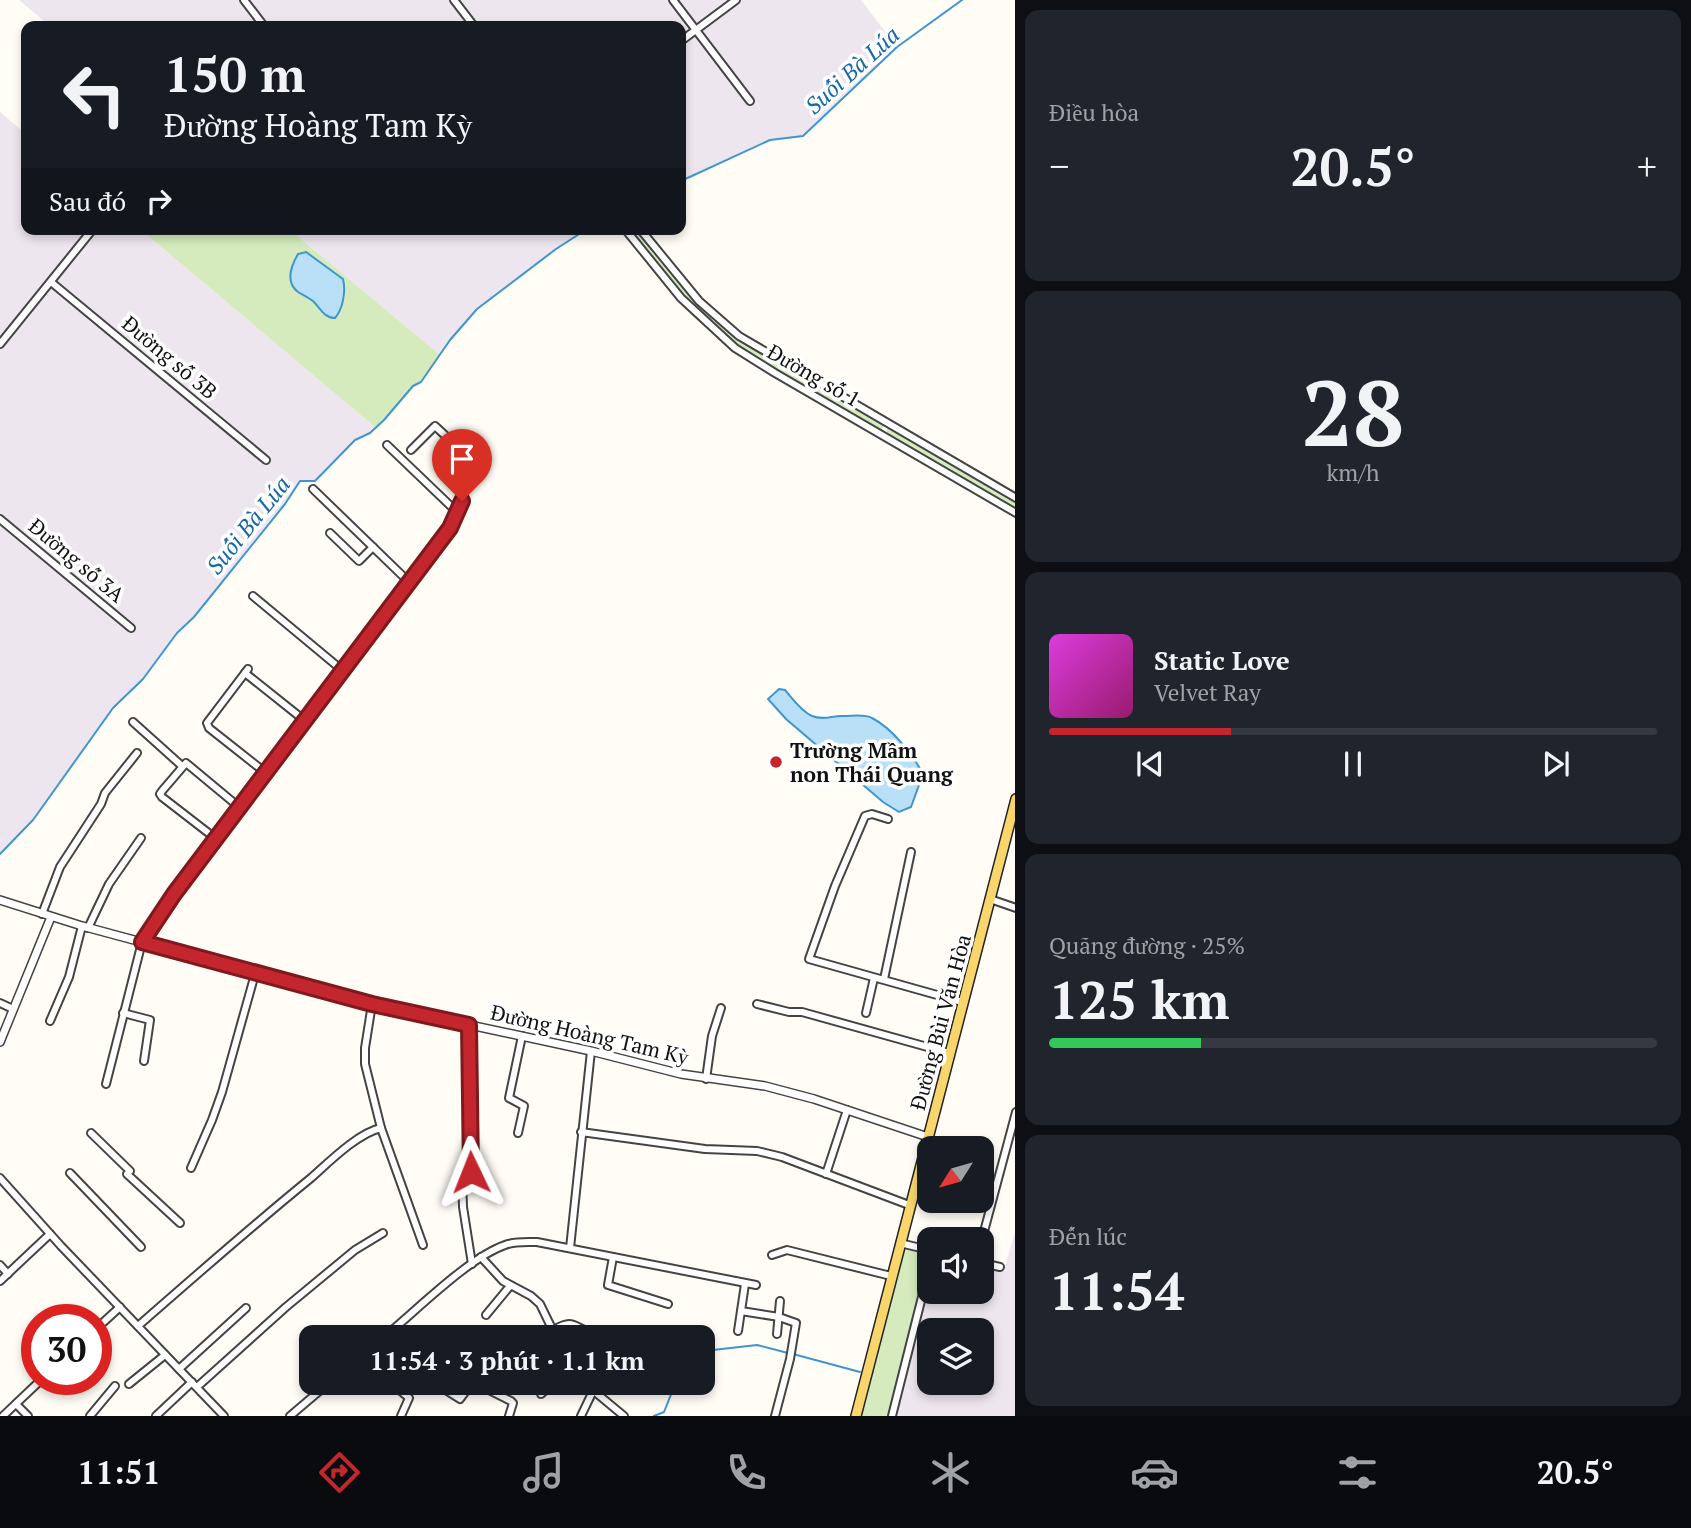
<!DOCTYPE html>
<html lang="vi">
<meta charset="utf-8">
<style>
:root{--surface:#171b24;--page:#20242c;--text:#f1f3f6;--muted:#9ea1a6;--line:#363941;--accent:#c4262e}
body{margin:0;font-family:"PT Serif",serif;background:var(--page);color:var(--text);height:100vh;display:flex;flex-direction:column;font-size:26px;white-space:nowrap}
*{box-sizing:border-box;margin:0}
p{font-size:23px;color:var(--muted)}
.icon{flex:none;width:38px;height:38px;fill:none;stroke:currentColor;stroke-width:2;stroke-linecap:round;stroke-linejoin:round}
.map{position:relative;flex:1;overflow:hidden}
.drawer{display:flex;flex-direction:column;gap:10px;padding:10px;background:#0d0f14;width:676px}
.drawer>*{flex:none}
.guide{position:absolute;left:21px;top:21px;width:665px;height:214px;border-radius:14px;box-shadow:0 4px 10px #0003;background:#171b24;color:var(--text);overflow:hidden}
.needle{width:46px;rotate:233deg}
.tools{position:absolute;left:917px;top:1136px;display:grid;gap:14px}
.tools a{display:grid;place-items:center;width:77px;height:77px;border-radius:14px;background:var(--surface);box-shadow:0 4px 10px #0003;font-size:35px}
.speed{position:absolute;left:21px;top:1304px;display:flex;gap:14px;font-size:35px;font-weight:700;text-align:center}
.speed>*{display:grid;place-content:center;width:91px;height:91px;border-radius:50%;background:var(--surface);box-shadow:0 4px 10px #0003;line-height:1}
.speed .limit{border:10px solid #d22;background:#fff;color:#111}
.pin{position:absolute;display:grid;place-items:center;width:60px;height:60px;color:#fff;margin:-72px -30px;border-radius:50% 50% 50% 0;rotate:-45deg;box-shadow:0 0 7px #0007}
.pin .icon{rotate:45deg}
.me{position:absolute;width:77px;margin:-38px;rotate:358deg;stroke-linejoin:round;filter:drop-shadow(0 0 5px #0008)}
.turn{display:flex;align-items:center;gap:24px;height:147px;padding:0 28px;font-size:32px}
.turn .icon{width:91px;height:91px;stroke-width:2.5}
.turn b{display:block;font-size:49px;line-height:60px}
.then{display:flex;align-items:center;height:66px;padding:0 28px;background:#0003;gap:14px;font-size:26px}
.big{font-size:52px;font-weight:700;line-height:1.1}
.drawer .tile{flex:1;display:flex;flex-direction:column;justify-content:center;gap:10px;min-width:0;padding:0 24px;border-radius:14px;background:var(--page)}
.drawer .dial{align-items:center;gap:0}
.dial b{font-size:91px;line-height:1}
.song{display:flex;align-items:center;gap:21px}
.cover{width:84px;height:84px;border-radius:10px;background:linear-gradient(135deg,hsl(300 70% 55%),hsl(320 70% 35%))}
.played{height:7px;border-radius:4px;background:linear-gradient(90deg,var(--accent) 30%,var(--line) 30%)}
.keys{display:flex;justify-content:space-around;direction:ltr}
.heat{display:flex;justify-content:space-between;align-items:center;font-size:38px;direction:ltr}
.charge{height:10px;border-radius:5px;background:linear-gradient(90deg,#34c759 25%,var(--line) 0)}
.trip{position:absolute;left:299px;top:1325px;width:416px;height:70px;border-radius:14px;background:var(--surface);box-shadow:0 4px 10px #0003;font-weight:700;line-height:70px;text-align:center}
.dock{display:flex;height:112px;justify-content:space-around;align-items:center;background:#090b0e;color:var(--muted)}
.dock .icon{width:49px;height:49px}
.dock .on{color:var(--accent)}
.dock b{font-size:32px;color:var(--text)}
main{display:flex;flex:1;min-height:0}
.map>svg:first-child{display:block}
</style>
<main>
<div class="map">
<svg width="1016" height="1416" viewBox="0 0 1016 1416">
<rect width="100%" height="100%" fill="#fffdf5"/>
<g fill="#eee6ef" fill-rule="evenodd">
<path d="M19,0H861L897,47L803,136L770,140L681,181V26H50Z"/>
<path d="M0,112L26,134V229H140L376,428L355,440L315,481H300L285,504L194,617L177,633L143,679L113,708L33,820L0,854Z"/>
<path d="M289,229H587L556,249L477,309L440,355Z"/>
<path d="M1015,1232V1416H893L929,1274V1292H982V1265L1004,1270ZM929,1330H982V1382H929Z"/>
</g>
<g fill="#d5ebbd">
<path d="M140,229H289L440,355L421,382L413,386L376,428Z"/>
<path d="M628,229H637L684,287L713,318L709,322L683,297Z"/>
<path d="M716,321L754,349L884,425L881,432L776,371L736,346L712,326Z"/>
<path d="M888,427L1015,501V510L885,435Z"/>
<path d="M903,1246L929,1253V1264L890,1416H859Z"/>
</g>
<g fill="#b9e0f7" stroke="#3f96cf" stroke-width="2">
<path d="M306,252L343,279C346,291 343,309 335,318C324,318 320,308 313,301C308,297 303,295 298,292C285,282 291,266 298,254Z"/>
<path d="M779,689L785,690C793,699 801,711 812,716C824,721 833,715 844,716C853,716 865,714 872,718C892,728 913,755 923,774L911,807L899,812L883,802L786,719L768,699Z"/>
</g>
<g fill="none" stroke-linecap="round" stroke-linejoin="round">
<g stroke="#3f96cf" stroke-width="2">
<path d="M681,181L770,140L803,136L897,47L962,0"/>
<path d="M0,854L33,820L113,708L143,679L177,633L194,617L285,504L300,481H315L355,440L370,433L384,420L413,386L421,382L450,340L477,309L556,249L587,229"/>
<path d="M704,1351L757,1345L788,1353"/>
<path d="M793,1354L860,1372"/>
<path d="M654,1416L664,1412L676,1382"/>
</g>
<defs>
<g id="minor">
<path d="M244,0L264,26"/>
<path d="M454,0L474,26"/>
<path d="M673,0L750,101"/>
<path d="M681,41L736,0"/>
<path d="M422,229H430"/>
<path d="M625,229L681,298L735,348L775,373L1016,513"/>
<path d="M640,229L699,301L739,336L1016,498"/>
<path d="M51,282L266,460"/>
<path d="M0,344L93,229"/>
<path d="M387,445L458,513"/>
<path d="M313,489L409,582"/>
<path d="M0,519L131,628"/>
<path d="M330,533L359,561L373,547"/>
<path d="M253,596L342,670"/>
<path d="M248,669L207,723L209,728L266,773"/>
<path d="M245,673L304,720"/>
<path d="M133,722L182,766"/>
<path d="M888,819L872,814L865,816L835,886L809,959L962,1002"/>
<path d="M215,838L162,797L160,794L162,791L186,763L239,807"/>
<path d="M990,899L1016,908"/>
<path d="M42,914L60,867L101,804L105,793L137,753"/>
<path d="M88,928L109,884L141,838"/>
<path d="M884,979L911,852"/>
<path d="M0,1003L13,1009"/>
<path d="M372,1004L365,1048V1064L381,1128L423,1245"/>
<path d="M757,1004L789,1012H802L949,1053"/>
<path d="M123,1013L150,1020L144,1061"/>
<path d="M866,1013L874,978"/>
<path d="M50,1021L69,977L82,926"/>
<path d="M469,1025L471,1172"/>
<path d="M706,1079L712,1036L721,1008"/>
<path d="M106,1084L142,942L174,894L455,519L464,488L463,452L435,426L411,450"/>
<path d="M581,1132L705,1149L757,1151L782,1157L909,1205"/>
<path d="M91,1133L130,1171"/>
<path d="M518,1133L524,1106L509,1098L522,1036"/>
<path d="M191,1168L212,1120L222,1092L255,974"/>
<path d="M70,1173L141,1247"/>
<path d="M127,1174L180,1223"/>
<path d="M826,1174L847,1110"/>
<path d="M0,1178L61,1246L224,1416"/>
<path d="M462,1178L463,1207L472,1264"/>
<path d="M982,1239L1016,1112"/>
<path d="M900,1243L929,1250"/>
<path d="M570,1248L591,1051"/>
<path d="M772,1255L787,1250L891,1276"/>
<path d="M481,1257L503,1281L531,1296L540,1304L556,1337"/>
<path d="M613,1257L608,1285L668,1304"/>
<path d="M982,1263L1000,1267"/>
<path d="M0,1265L8,1274"/>
<path d="M0,1281L50,1234"/>
<path d="M741,1311L779,1317L796,1323L790,1359L775,1416"/>
<path d="M486,1315L510,1286"/>
<path d="M138,1326C195,1276 252,1226 311,1178C329,1162 358,1133 381,1128"/>
<path d="M96,1329L120,1307"/>
<path d="M554,1330C575,1317 574,1329 593,1333C601,1335 609,1336 617,1337"/>
<path d="M738,1331L745,1284"/>
<path d="M777,1334L780,1301"/>
<path d="M384,1337C416,1311 468,1258 505,1245C515,1241 526,1242 537,1242L756,1285"/>
<path d="M179,1369L246,1308"/>
<path d="M390,1382L409,1398L401,1416"/>
<path d="M433,1382L460,1399L471,1384H477L511,1401L513,1403L509,1416"/>
<path d="M583,1382L624,1416"/>
<path d="M129,1384L165,1355"/>
<path d="M197,1387L286,1307L355,1250L383,1233"/>
<path d="M541,1394L554,1382"/>
<path d="M16,1404L28,1416"/>
<path d="M3,1416L42,1379"/>
<path d="M90,1416L115,1386"/>
<path d="M156,1416L192,1382"/>
<path d="M290,1416L330,1382"/>
<path d="M581,1416L593,1391"/>
<path d="M892,1416L929,1269"/>
</g>
<g id="tertiary">
<path d="M0,900L82,926L372,1004L591,1051L681,1074L765,1086L814,1099L928,1137"/>
<path d="M0,1042L51,917"/>
</g>
<path id="primary" d="M856,1416L1016,799"/>
</defs>
<use href="#minor" stroke="#444" stroke-width="10"/>
<use href="#tertiary" stroke="#444" stroke-width="10"/>
<use href="#primary" stroke="#222" stroke-width="12"/>
<use href="#minor" stroke="#fff" stroke-width="6"/>
<use href="#tertiary" stroke="#fff" stroke-width="7"/>
<use href="#primary" stroke="#f9d66b" stroke-width="9"/>
</g>
<g fill="none" stroke-linecap="round" stroke-linejoin="round">
<defs>
<path id="route" d="M462,501L450,528L174,894L142,942L372,1004L469,1025L471,1172"/>
</defs>
<use href="#route" stroke="#7f191e" stroke-width="18"/>
<use href="#route" stroke="#c4262e" stroke-width="12"/>
</g>
<circle fill="#c4262e" stroke="#fff" stroke-width="2.5" cx="776" cy="762" r="7"/>
<g text-anchor="middle" dominant-baseline="central" stroke-width="7" stroke-linejoin="round" paint-order="stroke">
<g font-size="21" fill="#111" stroke="#fff">
<text transform="translate(170 357) rotate(40)">Đường số 3B</text>
<text transform="translate(814 375) rotate(30)">Đường số 1</text>
<text transform="translate(77 560) rotate(40)">Đường số 3A</text>
<text transform="translate(940 1022) rotate(-75)">Đường Bùi Văn Hòa</text>
<text transform="translate(590 1034) rotate(13)">Đường Hoàng Tam Kỳ</text>
</g>
<g font-size="21" font-weight="bold" fill="#111" stroke="#fff" text-anchor="start">
<text x="790" y="750">Trường Mầm<tspan x="790" dy="24">non Thái Quang</tspan></text>
</g>
<g font-size="23" font-style="italic" fill="#1768a6" stroke="#fff">
<text transform="translate(852 70) rotate(-42)">Suối Bà Lúa</text>
<text transform="translate(248 525) rotate(-51)">Suối Bà Lúa</text>
</g>
</g>
</svg>
<div class="tools">
<a><svg class="needle" viewBox="-14 -14 28 28"><path d="M0-13l5 13h-10z" fill="#e53935"/><path d="M0 13l5-13h-10z" fill="#9ea1a6"/></svg></a>
<a><svg class="icon" aria-label="sound" viewBox="0 0 24 24"><path d="M4 9h4l5-4v14l-5-4H4zM17 9q2 3 0 6"/></svg></a>
<a><svg class="icon" aria-label="layers" viewBox="0 0 24 24"><path d="M12 4l9 5-9 5-9-5zM3 14l9 5 9-5"/></svg></a>
</div>
<div class="speed"><div class="limit">30</div></div>
<div class="pin" style="left:462px;top:501px;background:#d93025"><svg class="icon" aria-label="arrive" viewBox="0 0 24 24"><path d="M6 21V4h12l-3 4 3 4H6"/></svg></div>
<svg class="me" style="left:471px;top:1172px" viewBox="-20 -20 40 40"><path d="M0-17L14 15 0 8-14 15z" fill="#c4262e" stroke="#fff" stroke-width="4"/></svg>
<div class="trip">11:54 · 3 phút · 1.1 km</div>
<div class="guide">
<div class="turn"><svg class="icon" aria-label="left" viewBox="0 0 24 24"><path d="M17 20v-9H6M10 6l-5 5 5 5"/></svg><div><b>150 m</b>Đường Hoàng Tam Kỳ</div></div>
<div class="then">Sau đó<svg class="icon" aria-label="right" viewBox="0 0 24 24"><path d="M7 20v-9h11M14 6l5 5-5 5"/></svg></div>
</div>
</div>
<section class="drawer">
<div class="tile"><p>Điều hòa</p>
<div class="heat"><a>−</a><b class="big">20.5°</b><a>+</a></div>
</div>
<div class="tile dial"><b>28</b><p>km/h</p></div>
<div class="tile">
<div class="song"><i class="cover"></i><div><b>Static Love</b><p>Velvet Ray</p></div></div>
<div class="played"></div>
<div class="keys"><svg class="icon" aria-label="previous" viewBox="0 0 24 24"><path d="M18 5L8 12l10 7zM5 5v14"/></svg><svg class="icon" aria-label="pause" viewBox="0 0 24 24"><path d="M8 5v14M16 5v14"/></svg><svg class="icon" aria-label="next" viewBox="0 0 24 24"><path d="M6 5l10 7-10 7zM19 5v14"/></svg></div>
</div>
<div class="tile"><p>Quãng đường · 25%</p><b class="big">125 km</b><div class="charge"></div></div>
<div class="tile"><p>Đến lúc</p><b class="big">11:54</b></div>
</section>
</main>
<nav class="dock">
<b>11:51</b>
<svg class="icon on" aria-label="directions" viewBox="0 0 24 24"><path d="M12 3l9 9-9 9-9-9zM9 14v-3h6M13 9l2 2-2 2"/></svg>
<svg class="icon" aria-label="music" viewBox="0 0 24 24"><path d="M9 18V5l10-2v13"/><circle cx="6" cy="18" r="3"/><circle cx="16" cy="16" r="3"/></svg>
<svg class="icon" aria-label="phone" viewBox="0 0 24 24"><path d="M5 4h4l2 5-3 2q2 4 5 5l2-3 5 2v4C11 20 4 13 5 4z"/></svg>
<svg class="icon" aria-label="climate" viewBox="0 0 24 24"><path d="M12 3v18M4 7l16 10M4 17L20 7"/></svg>
<svg class="icon" aria-label="car" viewBox="0 0 24 24"><path d="M5 17H2v-5l4-1 3-4h7l3 4 3 1v5h-3M9 17h6M6 11h13"/><circle cx="7" cy="17" r="2"/><circle cx="17" cy="17" r="2"/></svg>
<svg class="icon" aria-label="filters" viewBox="0 0 24 24"><path d="M4 7h16M4 17h16"/><circle cx="9" cy="7" r="2"/><circle cx="15" cy="17" r="2"/></svg>
<b>20.5°</b>
</nav>
